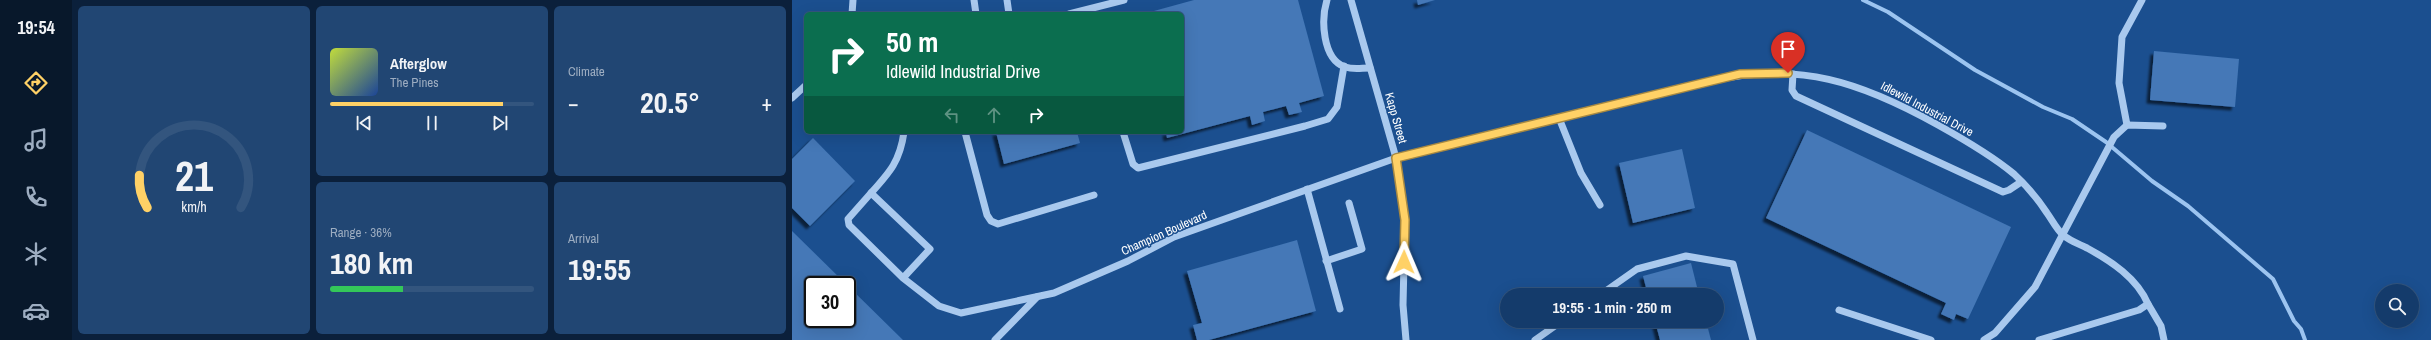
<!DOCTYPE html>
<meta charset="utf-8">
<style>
:root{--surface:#143b6b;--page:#214673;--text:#f1f3f6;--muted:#9dadc1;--line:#33557e;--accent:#ffd166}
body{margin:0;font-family:"Archivo Narrow",sans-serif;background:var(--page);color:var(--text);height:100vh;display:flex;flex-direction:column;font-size:15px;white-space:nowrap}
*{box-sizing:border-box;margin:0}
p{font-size:13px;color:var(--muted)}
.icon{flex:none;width:22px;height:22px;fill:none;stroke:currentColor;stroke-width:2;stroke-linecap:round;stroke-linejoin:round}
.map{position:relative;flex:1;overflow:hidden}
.sheet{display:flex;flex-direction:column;gap:6px;padding:6px;background:#0b203b;width:720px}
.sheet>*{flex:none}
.banner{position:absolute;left:12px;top:12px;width:380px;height:122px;border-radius:6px;box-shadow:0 4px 16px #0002,0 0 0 1px var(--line);background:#0b6e4f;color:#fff;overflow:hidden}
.fabs{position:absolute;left:1583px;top:284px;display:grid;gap:8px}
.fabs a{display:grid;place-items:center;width:44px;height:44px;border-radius:50%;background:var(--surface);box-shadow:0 4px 16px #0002,0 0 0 1px var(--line);font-size:20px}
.speed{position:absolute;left:12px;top:276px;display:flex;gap:8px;font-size:20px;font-weight:700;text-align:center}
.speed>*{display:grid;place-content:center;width:52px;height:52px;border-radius:50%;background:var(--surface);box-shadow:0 4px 16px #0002,0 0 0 1px var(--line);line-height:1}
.speed .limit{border:2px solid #111;border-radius:6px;background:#fff;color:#111}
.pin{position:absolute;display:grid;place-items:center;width:34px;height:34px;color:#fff;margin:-41px -17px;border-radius:50% 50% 50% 0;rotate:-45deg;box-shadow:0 0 4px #0007}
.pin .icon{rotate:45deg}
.me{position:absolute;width:44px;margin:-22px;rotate:1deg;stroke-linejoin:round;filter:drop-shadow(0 0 3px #0008)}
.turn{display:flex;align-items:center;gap:14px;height:84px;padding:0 16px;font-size:18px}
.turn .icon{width:52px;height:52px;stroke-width:2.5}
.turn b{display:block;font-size:28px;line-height:34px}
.lanes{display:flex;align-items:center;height:38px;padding:0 16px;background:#0003;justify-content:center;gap:20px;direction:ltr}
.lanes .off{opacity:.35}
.big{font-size:30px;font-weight:800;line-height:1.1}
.sheet .card{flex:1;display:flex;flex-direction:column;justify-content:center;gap:6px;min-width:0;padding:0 14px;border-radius:6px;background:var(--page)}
.sheet .dial{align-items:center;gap:0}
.dial svg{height:104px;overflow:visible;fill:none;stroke:var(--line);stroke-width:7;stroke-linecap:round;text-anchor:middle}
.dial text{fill:var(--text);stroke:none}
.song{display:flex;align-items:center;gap:12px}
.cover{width:48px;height:48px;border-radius:6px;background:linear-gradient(135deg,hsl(70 70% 55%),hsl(220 70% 35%))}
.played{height:4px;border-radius:2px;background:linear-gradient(90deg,var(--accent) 85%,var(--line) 85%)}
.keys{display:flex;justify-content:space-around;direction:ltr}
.heat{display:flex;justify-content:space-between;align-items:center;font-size:22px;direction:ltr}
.charge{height:6px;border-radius:3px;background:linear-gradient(90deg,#34c759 36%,var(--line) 0)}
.sheet .tiles{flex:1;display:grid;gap:6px;grid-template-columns:repeat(3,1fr)}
.card:first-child{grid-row:span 2}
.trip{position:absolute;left:708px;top:288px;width:224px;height:40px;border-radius:20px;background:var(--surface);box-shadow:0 4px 16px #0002,0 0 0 1px var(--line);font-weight:800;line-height:40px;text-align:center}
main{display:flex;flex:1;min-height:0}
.dock{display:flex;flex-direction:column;width:72px;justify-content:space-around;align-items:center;background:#08182b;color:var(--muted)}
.dock .icon{width:28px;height:28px}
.dock .on{color:var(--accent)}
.dock b{font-size:18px;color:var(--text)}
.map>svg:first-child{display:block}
</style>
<main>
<nav class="dock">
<b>19:54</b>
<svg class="icon on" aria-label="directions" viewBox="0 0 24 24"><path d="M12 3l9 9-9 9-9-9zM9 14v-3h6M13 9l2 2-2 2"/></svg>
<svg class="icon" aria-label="music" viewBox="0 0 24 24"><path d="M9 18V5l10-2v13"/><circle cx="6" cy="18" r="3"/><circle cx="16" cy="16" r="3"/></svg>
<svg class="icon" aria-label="phone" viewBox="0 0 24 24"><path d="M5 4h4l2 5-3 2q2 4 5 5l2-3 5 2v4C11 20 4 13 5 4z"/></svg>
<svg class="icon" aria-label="climate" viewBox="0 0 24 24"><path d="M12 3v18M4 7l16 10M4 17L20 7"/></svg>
<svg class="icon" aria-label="car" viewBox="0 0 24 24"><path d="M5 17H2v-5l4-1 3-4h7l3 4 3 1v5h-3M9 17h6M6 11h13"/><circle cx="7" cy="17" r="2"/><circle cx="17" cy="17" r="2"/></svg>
</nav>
<section class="sheet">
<div class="tiles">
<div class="card dial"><svg viewBox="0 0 100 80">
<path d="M14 69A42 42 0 1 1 86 69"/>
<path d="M14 69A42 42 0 0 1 8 44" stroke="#ffd166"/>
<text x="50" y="56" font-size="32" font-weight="700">21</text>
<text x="50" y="72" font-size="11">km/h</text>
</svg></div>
<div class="card">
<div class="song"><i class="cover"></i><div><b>Afterglow</b><p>The Pines</p></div></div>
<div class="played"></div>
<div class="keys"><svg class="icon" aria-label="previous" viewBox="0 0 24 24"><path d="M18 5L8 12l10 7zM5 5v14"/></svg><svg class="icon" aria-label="pause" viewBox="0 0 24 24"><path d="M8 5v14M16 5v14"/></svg><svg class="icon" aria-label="next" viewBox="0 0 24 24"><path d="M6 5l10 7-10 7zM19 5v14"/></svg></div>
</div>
<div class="card"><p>Climate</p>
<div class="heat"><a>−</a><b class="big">20.5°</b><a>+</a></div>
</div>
<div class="card"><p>Range · 36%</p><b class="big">180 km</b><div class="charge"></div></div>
<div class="card"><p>Arrival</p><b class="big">19:55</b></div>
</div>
</section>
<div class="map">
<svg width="1639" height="340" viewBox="0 0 1639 340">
<defs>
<filter id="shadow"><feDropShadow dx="-3.5" dy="3.5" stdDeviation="1" flood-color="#0009"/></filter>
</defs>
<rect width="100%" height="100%" fill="#1b4f8f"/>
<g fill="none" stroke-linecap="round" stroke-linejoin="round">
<path stroke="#9cc4f0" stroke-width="4" d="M1071,0L1096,12L1183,70L1251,107L1280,119L1314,142L1360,181L1396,206L1481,279L1502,321L1509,329L1513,340"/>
</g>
<g fill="#4478b7" filter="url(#shadow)">
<path d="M402,0H506L532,96L507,103L510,112L497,115L494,106L471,112L473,121L460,125L458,116L375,138L374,132H390V14H351Z"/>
<path d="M625,0H643L626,5Z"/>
<path d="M1362,51L1447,59L1443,107L1358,100Z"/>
<path d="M1015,130L1219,227L1176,319L1164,314L1162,320L1149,314L1154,303L974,218Z"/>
<path d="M204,132H285L288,143L212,164Z"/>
<path d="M21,138L63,181L18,226L0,208V159Z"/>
<path d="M890,149L903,208L841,223L827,163Z"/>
<path d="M0,231L55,285H21V319H55V285L111,340H0Z"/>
<path d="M505,240L524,311L417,340H405L401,325L410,323L395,271Z"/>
<path d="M899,263L907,295H856L851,276Z"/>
<path d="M863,321H914L919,340H868Z"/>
</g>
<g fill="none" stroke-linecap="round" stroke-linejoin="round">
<g stroke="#a9c9ee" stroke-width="7">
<path d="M182,0L184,14"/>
<path d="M215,0L217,14"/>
<path d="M535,0C529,19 530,59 553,67C562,70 569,68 578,68"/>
<path d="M559,0L604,158L613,220L611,305L614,340"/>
<path d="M60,14L61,0"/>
<path d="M277,14L332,0"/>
<path d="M1001,74L1000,90L1004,96L1211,192L1217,190L1229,182"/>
<path d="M0,98L14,85"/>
<path d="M767,118L789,173L808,205"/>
<path d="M1335,125L1327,83L1330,37L1350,0"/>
<path d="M173,132L195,215L199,221L206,224L302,195"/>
<path d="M331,132L341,164L346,168L513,126L536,119L545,107L552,66"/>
<path d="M515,189L548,309"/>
<path d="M79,193C98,172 108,161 112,132"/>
<path d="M534,261L570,249L557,203"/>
<path d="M111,278L138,249L79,193L56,219L57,225L111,278L147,306L169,313L262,293L336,261L382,237L604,158L919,81C1007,61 1069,82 1146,125C1173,140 1199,155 1222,174C1235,186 1246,199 1255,213C1260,220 1265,230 1271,235C1278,241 1287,244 1295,248C1319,261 1345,278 1356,304L1347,310L1247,340"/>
<path d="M808,295L845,269L894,256L941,264L961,340"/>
<path d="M1356,304L1369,326L1372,340"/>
<path d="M1047,310L1139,340"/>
<path d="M203,340L245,297"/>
<path d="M743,340L770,321"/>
<path d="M1192,340L1203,333L1243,287L1322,137L1335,125L1371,126"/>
</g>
</g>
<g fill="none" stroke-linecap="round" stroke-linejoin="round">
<defs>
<path id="route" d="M612,262L613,220L604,158L919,81L948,74L996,73"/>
</defs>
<use href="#route" stroke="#a68842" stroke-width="10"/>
<use href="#route" stroke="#ffd166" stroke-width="7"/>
</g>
<g text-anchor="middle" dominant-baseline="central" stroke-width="3" stroke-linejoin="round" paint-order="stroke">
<g font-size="12" fill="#fff" stroke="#1b4f8f">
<text transform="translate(1135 109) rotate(28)">Idlewild Industrial Drive</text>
<text transform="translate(604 118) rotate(74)">Kapp Street</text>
<text transform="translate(372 233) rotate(-24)">Champion Boulevard</text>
</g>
</g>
</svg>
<div class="fabs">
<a><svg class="icon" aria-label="search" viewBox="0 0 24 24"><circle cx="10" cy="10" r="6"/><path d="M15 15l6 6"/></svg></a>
</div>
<div class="speed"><div class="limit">30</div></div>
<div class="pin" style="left:996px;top:73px;background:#d93025"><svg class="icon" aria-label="arrive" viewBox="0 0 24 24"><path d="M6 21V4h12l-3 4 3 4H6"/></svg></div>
<svg class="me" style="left:612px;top:262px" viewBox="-20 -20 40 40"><path d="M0-17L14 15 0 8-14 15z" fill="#ffd166" stroke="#fff" stroke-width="4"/></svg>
<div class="trip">19:55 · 1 min · 250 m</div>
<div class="banner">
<div class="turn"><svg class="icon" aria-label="right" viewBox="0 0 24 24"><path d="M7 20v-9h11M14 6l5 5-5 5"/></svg><div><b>50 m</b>Idlewild Industrial Drive</div></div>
<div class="lanes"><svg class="icon off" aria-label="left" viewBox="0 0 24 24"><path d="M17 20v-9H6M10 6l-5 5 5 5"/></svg><svg class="icon off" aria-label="ahead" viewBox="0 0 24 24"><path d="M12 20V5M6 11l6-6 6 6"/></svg><svg class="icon" aria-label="right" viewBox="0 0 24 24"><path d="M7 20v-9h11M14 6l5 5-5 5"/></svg></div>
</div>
</div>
</main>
